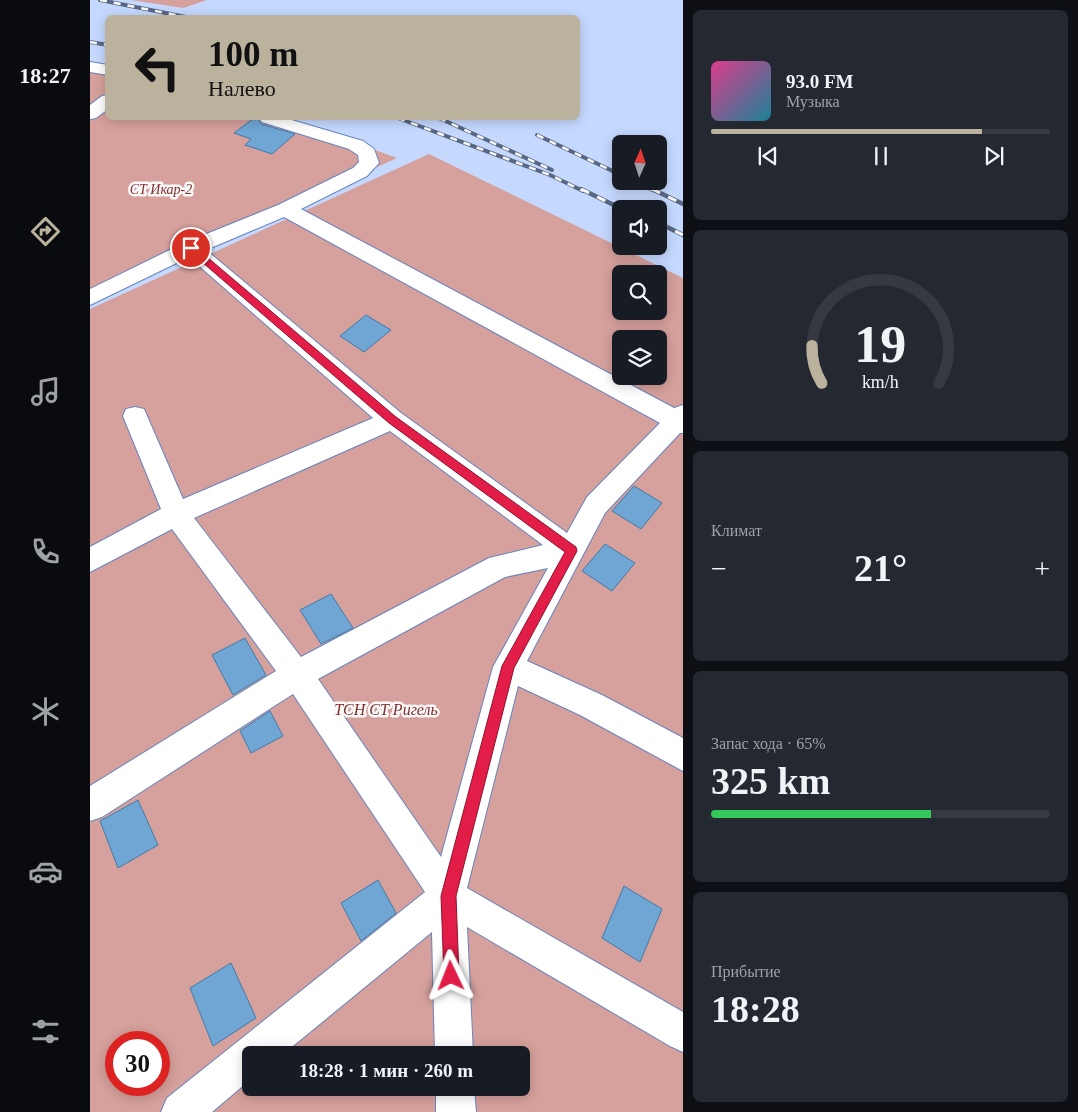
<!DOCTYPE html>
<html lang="ru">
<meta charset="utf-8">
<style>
:root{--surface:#171b24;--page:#242831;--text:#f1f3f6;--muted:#9ea1a6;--line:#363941;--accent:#bbb29e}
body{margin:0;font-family:"Times New Roman",serif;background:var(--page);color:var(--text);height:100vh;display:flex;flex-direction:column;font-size:19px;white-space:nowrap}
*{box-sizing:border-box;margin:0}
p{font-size:16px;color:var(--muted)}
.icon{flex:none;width:28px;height:28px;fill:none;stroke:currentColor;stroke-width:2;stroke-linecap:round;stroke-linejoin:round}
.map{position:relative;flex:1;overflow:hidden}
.drawer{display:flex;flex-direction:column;gap:10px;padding:10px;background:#0d0f14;width:395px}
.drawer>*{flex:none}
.hud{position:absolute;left:15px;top:15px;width:475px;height:105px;border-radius:8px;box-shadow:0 2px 12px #0003;background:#bbb29e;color:#111;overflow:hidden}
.needle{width:32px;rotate:3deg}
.controls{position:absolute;left:522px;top:135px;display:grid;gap:10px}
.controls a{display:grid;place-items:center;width:55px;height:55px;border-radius:8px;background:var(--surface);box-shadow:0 2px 12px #0003;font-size:25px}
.speed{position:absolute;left:15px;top:1031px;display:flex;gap:10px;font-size:25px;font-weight:700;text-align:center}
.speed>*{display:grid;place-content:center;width:65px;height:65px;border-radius:50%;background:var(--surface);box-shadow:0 2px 12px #0003;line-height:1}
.speed .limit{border:8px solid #d22;background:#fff;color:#111}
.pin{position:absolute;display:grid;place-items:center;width:42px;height:42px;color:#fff;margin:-21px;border:2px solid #fff;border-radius:50%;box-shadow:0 1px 5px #0007}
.me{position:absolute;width:55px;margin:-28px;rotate:358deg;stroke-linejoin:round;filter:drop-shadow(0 0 4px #0008)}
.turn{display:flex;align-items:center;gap:18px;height:105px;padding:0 20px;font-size:22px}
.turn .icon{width:65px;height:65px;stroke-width:2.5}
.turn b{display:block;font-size:35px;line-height:42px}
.big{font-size:38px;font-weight:700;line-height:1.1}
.drawer .widget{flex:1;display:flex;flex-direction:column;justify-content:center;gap:8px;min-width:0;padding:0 18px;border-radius:8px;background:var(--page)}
.drawer .dial{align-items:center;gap:0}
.dial svg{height:130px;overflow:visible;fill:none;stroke:var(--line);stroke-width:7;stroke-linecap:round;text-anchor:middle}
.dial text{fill:var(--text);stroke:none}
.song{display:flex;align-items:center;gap:15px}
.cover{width:60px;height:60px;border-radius:8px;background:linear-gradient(135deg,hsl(330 70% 55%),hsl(190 70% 35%))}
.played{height:5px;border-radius:2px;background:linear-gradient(90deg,var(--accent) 80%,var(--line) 80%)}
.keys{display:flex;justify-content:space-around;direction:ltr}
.heat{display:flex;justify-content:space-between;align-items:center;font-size:28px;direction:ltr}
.charge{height:8px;border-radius:4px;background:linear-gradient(90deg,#34c759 65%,var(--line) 0)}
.trip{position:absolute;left:152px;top:1046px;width:288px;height:50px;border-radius:8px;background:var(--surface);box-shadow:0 2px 12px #0003;font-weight:700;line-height:50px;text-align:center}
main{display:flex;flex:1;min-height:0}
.menu{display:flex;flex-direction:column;width:90px;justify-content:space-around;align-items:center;background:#090b0e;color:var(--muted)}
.menu .icon{width:35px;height:35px}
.menu .active{color:var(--accent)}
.menu b{font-size:22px;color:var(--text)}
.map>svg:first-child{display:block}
</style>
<main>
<nav class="menu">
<b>18:27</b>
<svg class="icon active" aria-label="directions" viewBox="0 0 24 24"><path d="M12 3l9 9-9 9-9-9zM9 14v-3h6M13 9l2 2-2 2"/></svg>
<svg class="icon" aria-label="music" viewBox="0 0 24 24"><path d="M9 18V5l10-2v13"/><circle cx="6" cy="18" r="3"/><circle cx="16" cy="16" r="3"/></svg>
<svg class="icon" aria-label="phone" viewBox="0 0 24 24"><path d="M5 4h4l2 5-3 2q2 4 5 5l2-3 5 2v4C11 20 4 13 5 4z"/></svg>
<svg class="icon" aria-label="climate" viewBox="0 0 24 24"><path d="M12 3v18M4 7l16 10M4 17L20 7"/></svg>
<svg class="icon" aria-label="car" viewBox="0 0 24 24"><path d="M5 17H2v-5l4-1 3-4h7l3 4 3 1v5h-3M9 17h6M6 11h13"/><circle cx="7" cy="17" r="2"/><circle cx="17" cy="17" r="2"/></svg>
<svg class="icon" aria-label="filters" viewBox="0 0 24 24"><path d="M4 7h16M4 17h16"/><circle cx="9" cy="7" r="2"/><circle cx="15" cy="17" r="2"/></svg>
</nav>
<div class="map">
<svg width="593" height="1112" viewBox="0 0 593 1112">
<rect width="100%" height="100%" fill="#c5d9ff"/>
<g fill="#d6a09c" fill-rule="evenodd">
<path d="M41,0H117L93,8Z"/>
<path d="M0,63L17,66L18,118H197L307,158L0,299Z"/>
<path d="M339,154L593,278V1112H0V309ZM531,274H569V311H531ZM531,339H569V376H531ZM26,1042H69V1085H26ZM161,1055H431V1088H161Z"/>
</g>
<g fill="#6fa6d4" stroke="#407ba9">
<path d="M164,118H167L171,124L205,134L182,154L155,145L161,139L144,133Z"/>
<path d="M276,315L301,330L274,352L250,336Z"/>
<path d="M544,486L572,503L551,529L522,511Z"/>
<path d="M515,544L545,563L522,591L492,571Z"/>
<path d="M241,594L263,628L231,644L210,610Z"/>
<path d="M155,638L176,675L143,695L122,655Z"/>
<path d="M180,711L193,736L161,753L150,731Z"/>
<path d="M48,800L68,845L28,868L10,821Z"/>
<path d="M288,880L306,913L271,941L251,903Z"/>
<path d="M534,886L572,909L550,962L512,938Z"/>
<path d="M141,963L166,1018L123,1046L100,988Z"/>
</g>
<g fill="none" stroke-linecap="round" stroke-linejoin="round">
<defs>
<g id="minor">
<path d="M0,62L18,65V75L0,72Z"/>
<path d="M18,95V109L6,118L0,119V105L12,96Z"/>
<path d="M169,118H195L273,141L284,149L289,163L277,176L211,209L584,408L593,405V433H590L515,513L437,661L512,695L593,738V771L490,715L428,686L377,888L593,1012V1052L580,1046L377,927L383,1055H345L342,932L192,1055H161V1079L122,1112H71L77,1098L335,892L203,694L12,817L0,821V786L186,671L82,529L0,572V547L71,509L33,416L36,409L45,407L54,409L93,499L283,418L99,257L0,305V289L94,243L188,205L263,168L269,162L268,155L259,149L172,122ZM194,217L570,423L497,497L477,533L311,413L116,250ZM300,431L453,545L399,558L211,657L104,518ZM458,568L403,667L351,857L228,679L415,577Z"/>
<path d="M346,1088H384L386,1112H346Z"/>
</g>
</defs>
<use href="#minor" stroke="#6884bf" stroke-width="2"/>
<use href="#minor" fill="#fff" fill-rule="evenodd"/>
<defs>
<g id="rail-far1">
<path d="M10,0L101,18"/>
<path d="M0,42L18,45"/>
<path d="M308,118L460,175L493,191"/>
<path d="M349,118L462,170"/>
<path d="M447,135L531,175"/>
<path d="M544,181L565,191"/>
</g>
<g id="rail">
<path d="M491,189L532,209"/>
<path d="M562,189L593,204"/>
<path d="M569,223L593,235"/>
</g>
</defs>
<use href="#rail-far1" stroke="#596784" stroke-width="4"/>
<use href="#rail" stroke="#596784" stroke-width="4.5"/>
<use href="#rail-far1" stroke="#f9f9f9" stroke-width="2.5" stroke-dasharray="7" stroke-linecap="butt"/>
<use href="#rail" stroke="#f9f9f9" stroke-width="3" stroke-dasharray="9" stroke-linecap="butt"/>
</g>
<path fill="#e11d48" stroke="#92132f" d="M98,246H104L306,417L486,547L487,551L424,668L366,896L369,976L366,981L361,983L356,981L354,976L351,896L412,666L475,552L299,423L98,250Z"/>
<g text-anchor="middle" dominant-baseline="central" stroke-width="5" stroke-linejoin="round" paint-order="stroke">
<g font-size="14" font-style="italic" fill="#842e2d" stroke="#f9f9f9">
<text x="71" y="189">СТ Икар-2</text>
</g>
<g font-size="16" font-style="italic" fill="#842e2d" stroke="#f9f9f9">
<text x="296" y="709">ТСН СТ Ригель</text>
</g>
</g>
</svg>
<div class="controls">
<a><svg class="needle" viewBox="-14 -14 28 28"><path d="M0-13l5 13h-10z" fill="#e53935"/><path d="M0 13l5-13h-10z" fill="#9ea1a6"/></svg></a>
<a><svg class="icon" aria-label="sound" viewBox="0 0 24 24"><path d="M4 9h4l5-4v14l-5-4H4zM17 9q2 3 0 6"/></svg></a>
<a><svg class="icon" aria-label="search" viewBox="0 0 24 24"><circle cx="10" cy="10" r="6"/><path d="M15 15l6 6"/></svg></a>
<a><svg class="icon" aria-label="layers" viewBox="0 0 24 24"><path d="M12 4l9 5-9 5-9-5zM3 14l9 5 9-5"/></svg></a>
</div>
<div class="speed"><div class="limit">30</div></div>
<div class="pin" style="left:101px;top:248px;background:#d93025"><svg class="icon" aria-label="arrive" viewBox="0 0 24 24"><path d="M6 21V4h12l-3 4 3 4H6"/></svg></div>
<svg class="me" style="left:361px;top:976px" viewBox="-20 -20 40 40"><path d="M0-17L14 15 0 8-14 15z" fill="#e11d48" stroke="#fff" stroke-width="4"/></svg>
<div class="trip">18:28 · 1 мин · 260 m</div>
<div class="hud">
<div class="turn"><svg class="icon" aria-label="left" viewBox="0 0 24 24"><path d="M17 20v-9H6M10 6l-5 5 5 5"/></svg><div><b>100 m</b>Налево</div></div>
</div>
</div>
<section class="drawer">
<div class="widget">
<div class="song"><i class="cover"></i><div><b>93.0 FM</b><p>Музыка</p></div></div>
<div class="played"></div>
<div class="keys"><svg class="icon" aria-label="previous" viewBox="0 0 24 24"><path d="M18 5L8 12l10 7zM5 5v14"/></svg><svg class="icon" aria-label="pause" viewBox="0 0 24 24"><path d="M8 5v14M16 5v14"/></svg><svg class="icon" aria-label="next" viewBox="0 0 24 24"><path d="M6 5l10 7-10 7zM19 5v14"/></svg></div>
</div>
<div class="widget dial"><svg viewBox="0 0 100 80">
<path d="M14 69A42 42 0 1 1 86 69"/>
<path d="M14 69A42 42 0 0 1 8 46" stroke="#bbb29e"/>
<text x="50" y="56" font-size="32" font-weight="700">19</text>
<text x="50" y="72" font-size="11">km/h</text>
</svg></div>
<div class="widget"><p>Климат</p>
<div class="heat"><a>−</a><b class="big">21°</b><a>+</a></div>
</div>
<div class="widget"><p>Запас хода · 65%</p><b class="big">325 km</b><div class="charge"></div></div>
<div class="widget"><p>Прибытие</p><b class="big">18:28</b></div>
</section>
</main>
